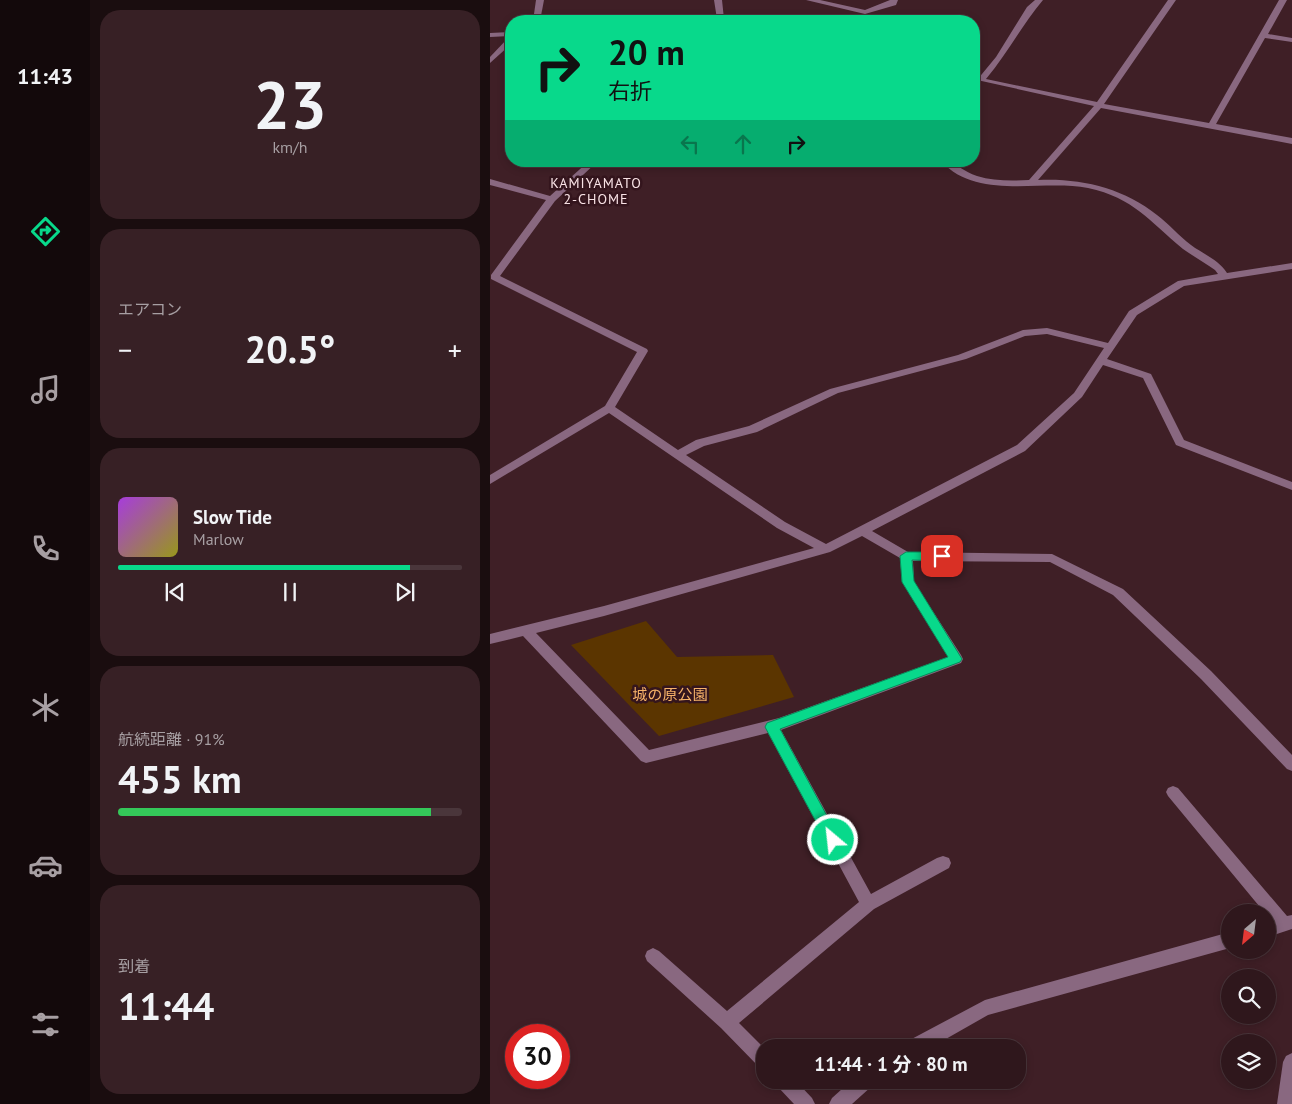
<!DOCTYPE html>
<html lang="ja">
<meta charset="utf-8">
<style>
:root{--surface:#2f171c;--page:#372025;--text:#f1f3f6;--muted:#a79fa3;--line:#4a363b;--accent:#08d98b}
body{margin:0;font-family:"PT Sans","Noto Sans JP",sans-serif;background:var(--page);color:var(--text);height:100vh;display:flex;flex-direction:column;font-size:19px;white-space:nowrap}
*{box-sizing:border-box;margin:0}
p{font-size:16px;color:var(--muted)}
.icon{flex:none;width:28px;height:28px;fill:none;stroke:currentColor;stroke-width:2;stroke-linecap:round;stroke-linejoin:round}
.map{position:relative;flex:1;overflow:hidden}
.drawer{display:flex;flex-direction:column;gap:10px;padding:10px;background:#1a0d0f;width:400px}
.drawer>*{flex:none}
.top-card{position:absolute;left:15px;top:15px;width:475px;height:152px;border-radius:20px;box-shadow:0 2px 8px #0003,0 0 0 1px var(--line);background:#08d98b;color:#111;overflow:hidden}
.needle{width:32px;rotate:208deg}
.buttons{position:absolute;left:731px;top:904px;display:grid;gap:10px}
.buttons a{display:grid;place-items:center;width:55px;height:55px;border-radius:50%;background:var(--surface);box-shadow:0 2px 8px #0003,0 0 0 1px var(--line);font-size:25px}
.speed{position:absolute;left:15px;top:1024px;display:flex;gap:10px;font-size:25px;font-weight:700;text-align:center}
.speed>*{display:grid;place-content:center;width:65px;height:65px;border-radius:50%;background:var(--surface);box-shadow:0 2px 8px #0003,0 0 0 1px var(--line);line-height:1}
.speed .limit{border:8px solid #d22;background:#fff;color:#111}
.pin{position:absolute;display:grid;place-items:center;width:42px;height:42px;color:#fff;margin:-21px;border-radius:10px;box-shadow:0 2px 8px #0006}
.me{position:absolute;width:55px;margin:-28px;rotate:332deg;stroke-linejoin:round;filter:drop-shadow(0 0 4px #0008)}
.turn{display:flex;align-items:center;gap:18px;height:105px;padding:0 20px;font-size:22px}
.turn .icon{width:65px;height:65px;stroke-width:2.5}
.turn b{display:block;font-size:35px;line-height:42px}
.lanes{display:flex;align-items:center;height:48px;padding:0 20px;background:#0003;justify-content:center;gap:25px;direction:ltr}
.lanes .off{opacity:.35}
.big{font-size:38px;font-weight:700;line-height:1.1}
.drawer .tile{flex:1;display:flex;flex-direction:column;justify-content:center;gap:8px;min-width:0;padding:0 18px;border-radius:20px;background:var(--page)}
.drawer .dial{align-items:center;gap:0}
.dial b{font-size:65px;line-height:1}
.song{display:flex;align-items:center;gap:15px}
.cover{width:60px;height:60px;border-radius:8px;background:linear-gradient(135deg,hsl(280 70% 55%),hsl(60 70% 35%))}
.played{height:5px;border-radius:2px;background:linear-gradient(90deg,var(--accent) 85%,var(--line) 85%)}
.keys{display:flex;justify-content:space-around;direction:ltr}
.heat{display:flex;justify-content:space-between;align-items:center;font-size:28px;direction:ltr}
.charge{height:8px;border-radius:4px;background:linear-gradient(90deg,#34c759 91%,var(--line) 0)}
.trip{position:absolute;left:266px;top:1039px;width:270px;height:50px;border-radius:20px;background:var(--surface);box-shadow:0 2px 8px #0003,0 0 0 1px var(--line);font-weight:700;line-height:50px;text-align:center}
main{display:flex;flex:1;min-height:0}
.menu{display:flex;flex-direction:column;width:90px;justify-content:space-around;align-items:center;background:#13090b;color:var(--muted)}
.menu .icon{width:35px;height:35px}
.menu .current{color:var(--accent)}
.menu b{font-size:22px;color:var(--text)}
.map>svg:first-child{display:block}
</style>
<main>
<nav class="menu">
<b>11:43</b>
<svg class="icon current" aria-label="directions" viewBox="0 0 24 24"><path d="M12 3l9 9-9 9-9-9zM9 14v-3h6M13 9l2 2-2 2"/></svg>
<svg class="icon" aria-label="music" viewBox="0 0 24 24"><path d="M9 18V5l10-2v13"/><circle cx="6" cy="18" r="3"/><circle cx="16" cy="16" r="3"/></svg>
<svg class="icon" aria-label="phone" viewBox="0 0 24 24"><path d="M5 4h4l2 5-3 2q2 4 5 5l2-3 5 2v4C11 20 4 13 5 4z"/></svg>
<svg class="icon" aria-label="climate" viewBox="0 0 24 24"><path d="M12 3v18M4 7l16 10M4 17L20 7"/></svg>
<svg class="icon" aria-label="car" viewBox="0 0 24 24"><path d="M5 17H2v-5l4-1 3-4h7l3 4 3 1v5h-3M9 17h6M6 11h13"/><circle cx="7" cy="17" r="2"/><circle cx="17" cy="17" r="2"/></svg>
<svg class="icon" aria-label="filters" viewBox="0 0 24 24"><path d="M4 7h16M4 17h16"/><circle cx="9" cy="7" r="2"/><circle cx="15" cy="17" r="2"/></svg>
</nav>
<section class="drawer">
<div class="tile dial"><b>23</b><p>km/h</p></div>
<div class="tile"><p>エアコン</p>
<div class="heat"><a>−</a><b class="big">20.5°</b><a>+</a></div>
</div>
<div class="tile">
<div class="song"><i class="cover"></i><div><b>Slow Tide</b><p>Marlow</p></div></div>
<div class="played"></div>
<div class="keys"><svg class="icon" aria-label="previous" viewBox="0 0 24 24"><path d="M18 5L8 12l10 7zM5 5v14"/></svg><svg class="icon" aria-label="pause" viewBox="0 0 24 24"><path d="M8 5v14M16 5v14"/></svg><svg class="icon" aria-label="next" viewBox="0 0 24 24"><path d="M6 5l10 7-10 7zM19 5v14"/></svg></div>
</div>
<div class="tile"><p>航続距離 · 91%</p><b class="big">455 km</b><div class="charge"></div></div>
<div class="tile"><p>到着</p><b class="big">11:44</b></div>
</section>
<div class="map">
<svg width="802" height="1104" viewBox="0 0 802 1104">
<rect width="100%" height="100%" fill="#3f1f26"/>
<path fill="#5b3500" d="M156,621L187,657L283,655L304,697L169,736L81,645Z"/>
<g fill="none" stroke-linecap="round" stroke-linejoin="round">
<g fill="#896880" fill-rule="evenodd">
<path d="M46,0H54L50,21H43Z"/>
<path d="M224,0H232L234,19L236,21H150L154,19H227Z"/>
<path d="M316,0H330L375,10L400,0H408L406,5L375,14Z"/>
<path d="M545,0H553C532,25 517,54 496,79L607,102L678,0H686L614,104L719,123L789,0H797L778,34L802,38V42L775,38L726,124L802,138V144L611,108L548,180C591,178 633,188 667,215C679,224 689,236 701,245C713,254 729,260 737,273L802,263V269L694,286L647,315L617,359L661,374L694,440L802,482V490L686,445L653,378L613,365L592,397L535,451L382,531L418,552L562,554L633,589L721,671L802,755V771L797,769L711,679L623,595L560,562L423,561L424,582L471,655L473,659L471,663L291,730L381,894L447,858L453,856L459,858L461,863L459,868L384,909L249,1023L275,1049V1070L269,1067L231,1028L157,961L155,956L157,951L163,948L169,951L237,1011L369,902L278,733L156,763L151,761L33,636L0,644V634L114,606L324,548L287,528L119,413L0,484V475L115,406L147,352L1,279V275L56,200L0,185V179L60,196L99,161H108L65,201L10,276L157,349L158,351L125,407L188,450L206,440L259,426L340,389L468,355L533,330L557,328L618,343L639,311L688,281L728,274L725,270C715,263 703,256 693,249C659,221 644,198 598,188C551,179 487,201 451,161C464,161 474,172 487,176C503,181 521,181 539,180L604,106L487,80L506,57L537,7ZM557,334L614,348L584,393L527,445L336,544L295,522L196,455L214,446L267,432L348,393L476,359L535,336ZM372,536L410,558L412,582L458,657L289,718L159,750L46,633L114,616L340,552Z"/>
<path d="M21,32V36L0,37V33Z"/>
<path d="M18,38H21V44L0,63V57Z"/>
<path d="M683,786L688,788L797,916L802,915V929L778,937V923L781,922L778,917V912H774L678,796L676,792L678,788Z"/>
<path d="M740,932V948L498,1015L440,1048H414L416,1042L495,1000Z"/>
<path d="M802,1053V1104H787L793,1062L796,1056Z"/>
<path d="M284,1080H305L322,1098L325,1104H304L287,1086Z"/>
<path d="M362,1080H385L382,1086L362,1104H339L342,1098Z"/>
</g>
</g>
<path fill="#08d98b" stroke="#058d5a" d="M416,552H452L458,556L452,561L422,560L424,581L472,659L470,662L290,729L350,840L348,844L343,846L338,844L275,727L277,723L458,657L412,582L410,556Z"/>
<g text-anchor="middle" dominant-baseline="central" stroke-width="5" stroke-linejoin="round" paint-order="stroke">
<g font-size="14" letter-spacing="1" fill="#f9e3e6" stroke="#34151d">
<text x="106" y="183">KAMIYAMATO<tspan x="106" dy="16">2-CHOME</tspan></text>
</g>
<g font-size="15" fill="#f7b369" stroke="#34151d">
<text x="180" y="694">城の原公園</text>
</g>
</g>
</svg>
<div class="buttons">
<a><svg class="needle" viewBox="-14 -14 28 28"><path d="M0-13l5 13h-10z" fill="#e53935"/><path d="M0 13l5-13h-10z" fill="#a79fa3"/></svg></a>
<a><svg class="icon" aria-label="search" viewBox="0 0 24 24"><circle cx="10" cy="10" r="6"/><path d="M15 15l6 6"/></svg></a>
<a><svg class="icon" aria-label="layers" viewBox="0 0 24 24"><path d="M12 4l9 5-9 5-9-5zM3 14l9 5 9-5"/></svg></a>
</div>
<div class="speed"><div class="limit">30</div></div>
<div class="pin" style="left:452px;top:556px;background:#d93025"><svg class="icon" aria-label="arrive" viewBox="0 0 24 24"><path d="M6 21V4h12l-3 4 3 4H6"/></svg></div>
<svg class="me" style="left:343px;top:840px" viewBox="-20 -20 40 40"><circle r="17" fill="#08d98b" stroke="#fff" stroke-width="3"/><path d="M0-11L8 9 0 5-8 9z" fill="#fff"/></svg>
<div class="trip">11:44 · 1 分 · 80 m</div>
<div class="top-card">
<div class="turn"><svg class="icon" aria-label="right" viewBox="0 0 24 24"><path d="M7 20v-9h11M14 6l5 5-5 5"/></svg><div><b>20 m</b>右折</div></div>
<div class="lanes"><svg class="icon off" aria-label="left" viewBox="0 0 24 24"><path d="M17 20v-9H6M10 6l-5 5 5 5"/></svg><svg class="icon off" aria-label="ahead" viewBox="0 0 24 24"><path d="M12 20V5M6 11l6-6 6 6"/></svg><svg class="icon" aria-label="right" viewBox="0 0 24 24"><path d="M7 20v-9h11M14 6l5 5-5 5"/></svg></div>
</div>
</div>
</main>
